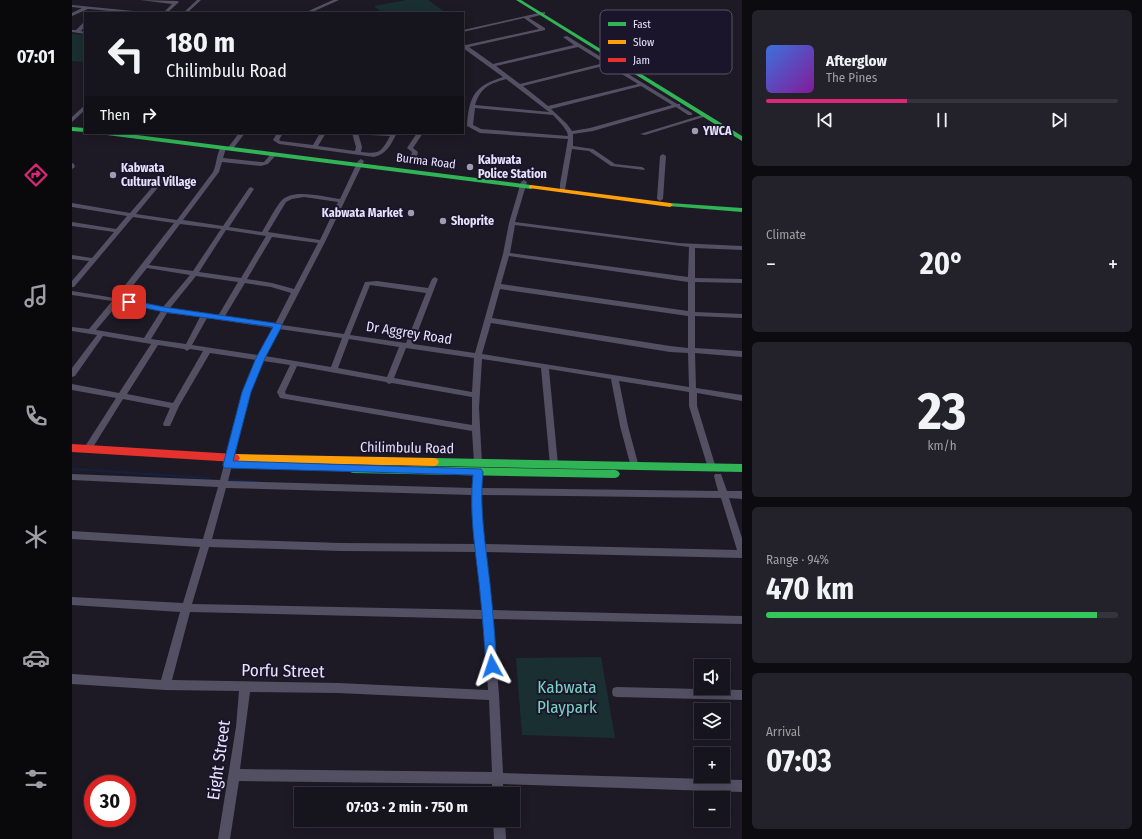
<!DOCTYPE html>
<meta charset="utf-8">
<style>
:root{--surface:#16141c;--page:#232129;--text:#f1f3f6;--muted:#9e9ea3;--line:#35333b;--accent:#db2777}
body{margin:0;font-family:"Fira Sans Condensed",sans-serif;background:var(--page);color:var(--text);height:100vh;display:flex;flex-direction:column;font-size:15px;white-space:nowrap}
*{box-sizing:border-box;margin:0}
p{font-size:13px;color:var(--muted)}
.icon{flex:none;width:22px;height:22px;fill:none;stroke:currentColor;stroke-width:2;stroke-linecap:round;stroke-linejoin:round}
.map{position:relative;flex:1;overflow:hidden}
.sheet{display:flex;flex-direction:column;gap:10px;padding:10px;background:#0c0b0f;width:400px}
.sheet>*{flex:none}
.guide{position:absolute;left:12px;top:12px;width:380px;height:122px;border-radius:0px;box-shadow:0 2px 10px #0003,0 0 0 1px var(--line);background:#16141c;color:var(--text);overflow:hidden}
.controls{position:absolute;left:622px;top:659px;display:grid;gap:8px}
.controls a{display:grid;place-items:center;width:36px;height:36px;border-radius:0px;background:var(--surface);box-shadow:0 2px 10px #0003,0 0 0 1px var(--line);font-size:20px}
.speed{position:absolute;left:12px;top:775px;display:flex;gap:8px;font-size:20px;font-weight:700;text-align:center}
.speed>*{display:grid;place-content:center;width:52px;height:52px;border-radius:50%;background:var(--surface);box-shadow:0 2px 10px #0003,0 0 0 1px var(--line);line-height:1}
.speed .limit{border:6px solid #d22;background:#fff;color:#111}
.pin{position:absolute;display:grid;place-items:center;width:34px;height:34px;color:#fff;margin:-17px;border-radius:8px;box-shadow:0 2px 6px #0006}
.me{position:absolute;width:44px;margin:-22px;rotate:355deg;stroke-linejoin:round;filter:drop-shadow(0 0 3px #0008)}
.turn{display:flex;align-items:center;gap:14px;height:84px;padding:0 16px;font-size:18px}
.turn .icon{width:52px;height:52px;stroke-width:2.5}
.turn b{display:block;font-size:28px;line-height:34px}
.then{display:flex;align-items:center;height:38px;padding:0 16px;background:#0003;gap:8px;font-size:15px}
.big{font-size:30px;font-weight:700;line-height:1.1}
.sheet .widget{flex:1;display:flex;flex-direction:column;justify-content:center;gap:6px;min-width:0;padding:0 14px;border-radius:6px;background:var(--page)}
.sheet .dial{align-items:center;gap:0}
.dial b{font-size:52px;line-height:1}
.song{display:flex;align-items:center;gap:12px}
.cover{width:48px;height:48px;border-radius:6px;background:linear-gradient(135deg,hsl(220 70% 55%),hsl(290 70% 35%))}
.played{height:4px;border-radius:2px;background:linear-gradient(90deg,var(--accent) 40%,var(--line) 40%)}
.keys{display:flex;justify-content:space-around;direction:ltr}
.heat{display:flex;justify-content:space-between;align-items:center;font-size:22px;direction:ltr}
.charge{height:6px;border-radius:3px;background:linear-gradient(90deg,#34c759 94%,var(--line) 0)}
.trip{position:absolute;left:222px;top:787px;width:226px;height:40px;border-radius:0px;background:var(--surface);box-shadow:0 2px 10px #0003,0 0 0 1px var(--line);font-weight:700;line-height:40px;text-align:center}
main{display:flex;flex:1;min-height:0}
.menu{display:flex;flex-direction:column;width:72px;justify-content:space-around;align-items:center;background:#09080b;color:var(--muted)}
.menu .icon{width:28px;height:28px}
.menu .selected{color:var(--accent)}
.menu b{font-size:18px;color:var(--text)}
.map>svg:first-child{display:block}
</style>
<main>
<nav class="menu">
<b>07:01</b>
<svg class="icon selected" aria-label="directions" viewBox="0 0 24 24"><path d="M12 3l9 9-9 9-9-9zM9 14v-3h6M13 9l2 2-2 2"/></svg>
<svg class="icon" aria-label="music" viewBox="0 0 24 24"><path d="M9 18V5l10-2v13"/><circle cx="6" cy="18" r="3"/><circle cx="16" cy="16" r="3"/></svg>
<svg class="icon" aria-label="phone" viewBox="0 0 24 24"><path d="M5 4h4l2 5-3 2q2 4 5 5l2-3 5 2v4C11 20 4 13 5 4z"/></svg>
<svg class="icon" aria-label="climate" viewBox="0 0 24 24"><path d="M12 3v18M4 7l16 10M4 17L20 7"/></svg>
<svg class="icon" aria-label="car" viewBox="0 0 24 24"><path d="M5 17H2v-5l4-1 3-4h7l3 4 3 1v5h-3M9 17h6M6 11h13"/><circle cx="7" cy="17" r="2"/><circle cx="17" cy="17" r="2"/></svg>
<svg class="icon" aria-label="filters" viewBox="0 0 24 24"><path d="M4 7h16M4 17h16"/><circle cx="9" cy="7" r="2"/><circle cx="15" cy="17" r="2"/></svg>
</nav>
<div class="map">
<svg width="670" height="839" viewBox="0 0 670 839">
<rect width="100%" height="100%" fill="#1d1a25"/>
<g fill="#1a2f31">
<path d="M334,0H356L374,13H310L302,6Z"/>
<path d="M0,34L13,35V62L0,61Z"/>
<path d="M529,657L543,738L450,735L444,658Z"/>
</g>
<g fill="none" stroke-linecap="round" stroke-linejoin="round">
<g stroke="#142142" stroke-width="2">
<path d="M0,469L137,478"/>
<path d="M157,480L186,482"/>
</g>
<g fill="#535064" fill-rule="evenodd">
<path d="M68,0L105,1L107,2L95,13H91L100,4Z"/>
<path d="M125,0H129L115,13H111Z"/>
<path d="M261,0H267L238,13H232Z"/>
<path d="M0,5L72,12L74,13H59L16,9L0,16V13L10,8L0,7Z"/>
<path d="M471,12H473V14L457,18L473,28V30L397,47L421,64L502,45L491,37L495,36L537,62H540V64L605,104H608V106L620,113V115H616L604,107L521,131L501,134V146L521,149L543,164L570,167L573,169L572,170L539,166L517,151L500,149L493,190L490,192L488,191V184L496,139L408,133L395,126C397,95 403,86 431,77L391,48V44L394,45L467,29L452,18L391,32V30ZM506,47L532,63L448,84L424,66ZM535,65L566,84L476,106L451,86ZM434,79L477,112L403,105C409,87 417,84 434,79ZM569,86L600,105L518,128L500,131L495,124L479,109ZM403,108L481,115L491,126L495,132L496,136L409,129L401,125Z"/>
<path d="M11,23H13V26L9,31L13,32V34L0,32V30H4Z"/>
<path d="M13,105V110L0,122V117Z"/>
<path d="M630,115L635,116L573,135L568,134Z"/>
<path d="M167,133H173L160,150H156L155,149Z"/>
<path d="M205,133H211L207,140L209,141L241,145L248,133H254L246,146L283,151L284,147L280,133H286L290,147L289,152C307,154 309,153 318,136L297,135L294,133H325C319,144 315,154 302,157L207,144L201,140Z"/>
<path d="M345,133H351L341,148L346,152L344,159L341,161L338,159L340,152L335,148Z"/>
<path d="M149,147L154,148L151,158L189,162H192L199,154L204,155L196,164L189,166L150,162L147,172L111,220L151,226L177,188L179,187L182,189L157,227L190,232C195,224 204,206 210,200C222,188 253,197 268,199L286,161L289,159L292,161L253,242L210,325L272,334L293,282L305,281L356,288L360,279L363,277L366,279L341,344L403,353L431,254L437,223L449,182L452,180L455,182L443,222L606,243L670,246V250L623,248V278L670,279V283L623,282V312L670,314V318L623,316V348L670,351V357L623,353L624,388L670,395V401L625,393V406L644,468L643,470H637L636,468L617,406V392L547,381L556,426L567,467L566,469H560L559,467L548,426L539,379L477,369L486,465L485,467H479L478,465L469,368L410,359L407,408L410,463L409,465H403L402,463L400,431L208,398L205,392L218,365L191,361L179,392L156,481L400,488L403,470H409L410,472L409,488L646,491L642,476L643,474H649L655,491H670V499L657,498L670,538V558L413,552L420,610L670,616V624L421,619L427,695L431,773L670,780V792L431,784L432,794H420V784L167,781L158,839H146L164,727L167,691L93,690L0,684V674L89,680L108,612L0,605V597L111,603L128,547L0,539V531L131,539L146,487L0,480V474L148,480L171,392L184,360L138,353L107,406L98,426H92L91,424L98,408L51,399L18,452H12L11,450L12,448L44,398L0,390V384L47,393L79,344L31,336L3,376L0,377V368L25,335L0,331V327L17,329L40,301L0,295V291L43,298L102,223L61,217L2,287H0V281L17,261L0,259V255L20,258L42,232L0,226V222L44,229L55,216L0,207V203L58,213L89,177L91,176L94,178L93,179L64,214L105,220L141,172C145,164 144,155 149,147ZM232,197L266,202L248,240L196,232L214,202L220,199ZM108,224L149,229L121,271L77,265ZM443,225L617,247L616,277L438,253ZM154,230L194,236L169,278L127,272ZM200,237L246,243L222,289L200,283L175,279ZM437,256L616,282V311L429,284ZM75,268L118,275L91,307L50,299ZM124,276L166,282L146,316L98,308ZM173,283L199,287L219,293L203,324L153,316ZM298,285L354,293L334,343L278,335ZM428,289L616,316V348L598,346L420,318ZM47,303L89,311L72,338L24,330ZM95,313L128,317L114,344L79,339ZM135,318L201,328L186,355L120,345ZM419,323L598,352L616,353L617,387L410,354ZM207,329L270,338L259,367L193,356ZM277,339L327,347L315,377L266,368ZM86,345L112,349L115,351L118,349L131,351L101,403L55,394ZM334,348L402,358L400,392L322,378ZM225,366L314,382L317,384L320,383L400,397V425L214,394L213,392ZM154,488L400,495L401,527L403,544L269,543L140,539ZM408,495L649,498L665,550L412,544L409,527ZM137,547L269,551L404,552L410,610L120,604ZM118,612L411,619L416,690L266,683L100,680ZM178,692L266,693L417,700L420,772L168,769Z"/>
<path d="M591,154L594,156L591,199L588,201L585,199L588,156Z"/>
<path d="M0,163L2,164L3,167L0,169Z"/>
<path d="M545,687L670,690V700L545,697L541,696L540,692L541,688Z"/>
<path d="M421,820H433L434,839H422Z"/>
</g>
<g fill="#30b455" fill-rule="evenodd">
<path d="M444,0H449L670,136V141Z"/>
<path d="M0,127L13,128V132L0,131Z"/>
<path d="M32,133H49L459,185L462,187L459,189L35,135Z"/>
<path d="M598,203L670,208V212L596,206V204Z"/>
<path d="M362,458L670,464V472L362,466L359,465L357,462L359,459Z"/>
<path d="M281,465L543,470L546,471L548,474L546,477L543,478L281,473L278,472L276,469L278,466Z"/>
</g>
<g fill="#ff9f0a" fill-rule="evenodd">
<path d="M459,185L598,203L601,205L598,207L457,188V186Z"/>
<path d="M163,454L362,458L365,459L367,462L365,465L362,466L163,462L160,461L158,458L160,455Z"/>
</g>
<path fill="#e5322d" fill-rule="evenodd" d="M0,444L163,454L166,455L168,458L166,461L163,462L0,452Z"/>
</g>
<path fill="#1a73e8" stroke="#114b97" d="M57,300L92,307L209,324L210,326L193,358L179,392L161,461L409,469L411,472C407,510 414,546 418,584C421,611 423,639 425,666L424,670L420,672L415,670L414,666C412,638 410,610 407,583C403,547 397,512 401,475L152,468L151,465L170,392L184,358L201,327L92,312L54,304L53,302Z"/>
<g fill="#a09cb0" stroke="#1a152a" stroke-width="1.5">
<circle cx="623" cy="131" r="4"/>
<circle cx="398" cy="167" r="4"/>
<circle cx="41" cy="175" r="4"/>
<circle cx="339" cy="213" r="4"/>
<circle cx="371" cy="221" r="4"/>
</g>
<g text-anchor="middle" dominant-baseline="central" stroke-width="4" stroke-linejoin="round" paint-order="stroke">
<g font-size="12" font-weight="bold" fill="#e7e2fb" stroke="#1a152a" text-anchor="start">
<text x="631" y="131">YWCA</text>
<text x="406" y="160">Kabwata<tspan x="406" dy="14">Police Station</tspan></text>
<text x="49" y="168">Kabwata<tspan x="49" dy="14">Cultural Village</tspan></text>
<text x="331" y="213" text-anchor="end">Kabwata Market</text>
<text x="379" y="221">Shoprite</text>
</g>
<g font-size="12" fill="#e7e2fb" stroke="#1a152a">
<text transform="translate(354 161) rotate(7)">Burma Road</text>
</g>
<g font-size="14" fill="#e7e2fb" stroke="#1a152a">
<text transform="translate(337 333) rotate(9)">Dr Aggrey Road</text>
<text transform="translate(335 448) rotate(1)">Chilimbulu Road</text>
</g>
<g font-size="17" fill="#e7e2fb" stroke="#1a152a">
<text transform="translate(211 671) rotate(1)">Porfu Street</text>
<text transform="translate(147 760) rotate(-82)">Eight Street</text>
</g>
<g font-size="17" fill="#77d2c2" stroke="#1a152a">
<text x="495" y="687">Kabwata<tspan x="495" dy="20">Playpark</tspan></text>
</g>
</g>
<rect x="528" y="10" width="132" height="64" rx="6" fill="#1a152a" stroke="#585269" stroke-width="1"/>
<rect x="536" y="22" width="18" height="4" fill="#30b455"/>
<rect x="536" y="40" width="18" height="4" fill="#ff9f0a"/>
<rect x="536" y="58" width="18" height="4" fill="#e5322d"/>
<g font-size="11" fill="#e7e2fb">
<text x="561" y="28">Fast</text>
<text x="561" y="46">Slow</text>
<text x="561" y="64">Jam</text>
</g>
</svg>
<div class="controls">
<a><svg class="icon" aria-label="sound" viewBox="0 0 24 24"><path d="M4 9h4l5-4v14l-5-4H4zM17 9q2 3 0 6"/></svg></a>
<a><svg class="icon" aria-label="layers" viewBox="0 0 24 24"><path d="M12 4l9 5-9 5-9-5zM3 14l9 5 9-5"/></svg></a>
<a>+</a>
<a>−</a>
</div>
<div class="speed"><div class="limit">30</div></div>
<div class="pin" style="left:57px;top:302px;background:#d93025"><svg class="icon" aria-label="arrive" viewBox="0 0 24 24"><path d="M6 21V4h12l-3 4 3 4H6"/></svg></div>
<svg class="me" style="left:420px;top:666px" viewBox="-20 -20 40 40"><path d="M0-17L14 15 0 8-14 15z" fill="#1a73e8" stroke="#fff" stroke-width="4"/></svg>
<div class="trip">07:03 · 2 min · 750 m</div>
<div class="guide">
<div class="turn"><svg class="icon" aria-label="left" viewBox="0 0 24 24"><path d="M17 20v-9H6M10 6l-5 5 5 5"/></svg><div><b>180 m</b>Chilimbulu Road</div></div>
<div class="then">Then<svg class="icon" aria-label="right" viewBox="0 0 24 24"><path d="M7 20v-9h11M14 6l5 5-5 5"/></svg></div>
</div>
</div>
<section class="sheet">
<div class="widget">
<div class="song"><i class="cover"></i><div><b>Afterglow</b><p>The Pines</p></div></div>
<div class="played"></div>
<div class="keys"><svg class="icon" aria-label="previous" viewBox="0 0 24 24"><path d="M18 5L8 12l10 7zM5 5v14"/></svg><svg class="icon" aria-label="pause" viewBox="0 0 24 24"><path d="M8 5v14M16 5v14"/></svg><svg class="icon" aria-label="next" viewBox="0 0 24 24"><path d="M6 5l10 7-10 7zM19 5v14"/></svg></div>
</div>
<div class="widget"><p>Climate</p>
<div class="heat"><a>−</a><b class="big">20°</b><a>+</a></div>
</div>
<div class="widget dial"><b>23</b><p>km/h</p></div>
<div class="widget"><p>Range · 94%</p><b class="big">470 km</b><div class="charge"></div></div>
<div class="widget"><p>Arrival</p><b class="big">07:03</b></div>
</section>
</main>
